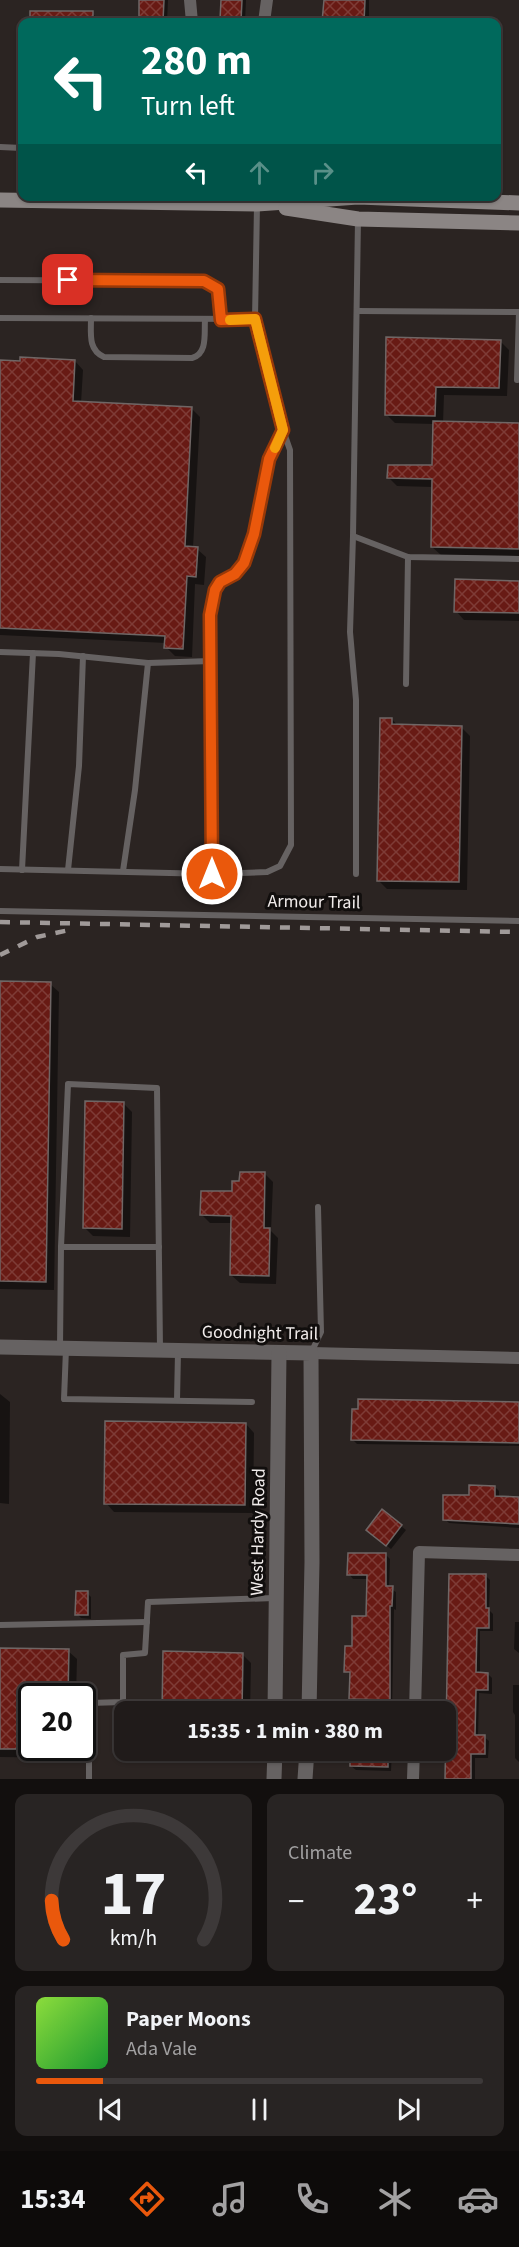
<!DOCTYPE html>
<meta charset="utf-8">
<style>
:root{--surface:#201b1a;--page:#282423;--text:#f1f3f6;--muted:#a2a1a2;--line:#3d3939;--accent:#ea580c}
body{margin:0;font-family:"Source Sans 3",sans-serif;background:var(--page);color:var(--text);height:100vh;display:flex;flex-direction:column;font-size:22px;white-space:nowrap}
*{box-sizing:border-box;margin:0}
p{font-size:20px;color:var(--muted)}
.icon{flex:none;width:33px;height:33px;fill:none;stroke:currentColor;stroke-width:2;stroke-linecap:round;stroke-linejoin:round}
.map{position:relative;height:1779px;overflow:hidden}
.drawer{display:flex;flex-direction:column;gap:15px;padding:15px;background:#120f0e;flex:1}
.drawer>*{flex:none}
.hud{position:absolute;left:18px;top:18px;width:483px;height:183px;border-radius:12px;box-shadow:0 2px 4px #0004,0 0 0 2px var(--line);background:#00695c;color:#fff;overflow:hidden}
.speed{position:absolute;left:18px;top:1683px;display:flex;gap:12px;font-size:30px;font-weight:700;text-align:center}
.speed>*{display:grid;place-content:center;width:78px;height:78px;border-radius:50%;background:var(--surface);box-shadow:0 2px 4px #0004,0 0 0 2px var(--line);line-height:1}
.speed .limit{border:3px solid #111;border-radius:9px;background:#fff;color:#111}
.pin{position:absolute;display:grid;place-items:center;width:51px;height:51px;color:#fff;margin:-26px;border-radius:12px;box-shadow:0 3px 9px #0006}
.me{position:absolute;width:66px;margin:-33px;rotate:0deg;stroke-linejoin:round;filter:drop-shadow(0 0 4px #0008)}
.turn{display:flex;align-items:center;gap:21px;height:126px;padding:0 24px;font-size:27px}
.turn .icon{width:78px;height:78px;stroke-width:2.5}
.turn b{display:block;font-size:42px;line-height:51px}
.lanes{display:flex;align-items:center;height:57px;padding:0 24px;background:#0003;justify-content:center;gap:30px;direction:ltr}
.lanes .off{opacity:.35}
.big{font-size:45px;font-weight:700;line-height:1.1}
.drawer .tile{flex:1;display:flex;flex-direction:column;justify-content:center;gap:9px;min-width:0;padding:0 21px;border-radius:12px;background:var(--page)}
.drawer .dial{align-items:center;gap:0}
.dial svg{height:156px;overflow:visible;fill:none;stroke:var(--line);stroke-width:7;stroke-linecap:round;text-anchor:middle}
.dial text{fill:var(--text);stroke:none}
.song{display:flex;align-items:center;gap:18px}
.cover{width:72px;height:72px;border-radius:9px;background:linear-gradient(135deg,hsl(90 70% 55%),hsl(130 70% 35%))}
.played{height:6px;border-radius:3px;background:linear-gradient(90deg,var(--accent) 15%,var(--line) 15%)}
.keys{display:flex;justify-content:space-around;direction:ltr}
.heat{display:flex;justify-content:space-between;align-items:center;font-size:33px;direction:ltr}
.drawer .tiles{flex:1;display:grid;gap:15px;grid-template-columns:1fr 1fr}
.tile:last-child{grid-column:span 2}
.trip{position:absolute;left:114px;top:1701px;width:342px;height:60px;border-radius:12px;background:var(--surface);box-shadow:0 2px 4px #0004,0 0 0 2px var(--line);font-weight:700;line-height:60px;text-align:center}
.menu{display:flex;height:96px;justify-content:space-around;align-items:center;background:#0d0b0a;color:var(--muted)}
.menu .icon{width:42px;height:42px}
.menu .active{color:var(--accent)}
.menu b{font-size:27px;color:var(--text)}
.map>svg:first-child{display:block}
</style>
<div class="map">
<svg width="519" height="1779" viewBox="0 0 519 1779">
<defs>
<pattern id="building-cross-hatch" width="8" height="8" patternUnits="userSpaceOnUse" patternTransform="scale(1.5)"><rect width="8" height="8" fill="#681a14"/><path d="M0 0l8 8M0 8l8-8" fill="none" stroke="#7e3b36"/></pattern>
</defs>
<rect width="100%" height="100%" fill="#2b2422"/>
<g fill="#0007">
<path d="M141,0H168L167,22H140Z"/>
<path d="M223,0H246L245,22H224L221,20Z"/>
<path d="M324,0H369V22H322Z"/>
<path d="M31,12L92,13L101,22H31Z"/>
<path d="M500,341L509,350L507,396L444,395L443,423L519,424V556L441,555L432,547L433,487L397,486L389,478L434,467V424L395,423L386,414Z"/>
<path d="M0,361H75L83,370L81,403L191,408L200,417L193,548L197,549L206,557L204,585L195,584L192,657L175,656L166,647V643L0,635Z"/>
<path d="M519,582V621L464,620L456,611Z"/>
<path d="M392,719L398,726L461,727L470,736L467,890L387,889L378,880Z"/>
<path d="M0,983L50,984L59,992L54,1290L0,1289Z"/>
<path d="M123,1103L132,1112L130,1237L93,1236L84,1227Z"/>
<path d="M265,1174L273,1182L271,1231L278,1238L276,1284L240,1283L231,1275L233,1223H210L202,1215Z"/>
<path d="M0,1394L10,1402L9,1504L0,1503Z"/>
<path d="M519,1403V1446L357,1444L353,1440Z"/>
<path d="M246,1424L254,1433L253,1513L114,1512L106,1503Z"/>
<path d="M495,1487L499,1491V1498H519V1528L449,1523L445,1519L470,1497Z"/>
<path d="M382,1511L406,1530L391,1549L372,1534Z"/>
<path d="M386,1555L390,1559L389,1588L396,1592V1610L394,1609L392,1712H350L351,1675L346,1671L353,1647L367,1618L368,1579H353L349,1574Z"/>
<path d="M486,1576L490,1580L489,1610L493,1614V1631H480V1674H488L492,1678V1694L479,1693L478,1737H484L489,1741L488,1758H475V1779H446V1710H448Z"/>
<path d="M87,1593L91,1597V1619L81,1618L77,1614Z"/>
<path d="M515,1622H519V1653L514,1649Z"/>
<path d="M0,1650L68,1651L77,1659L76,1696H32V1748H76V1758L0,1757Z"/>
<path d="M242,1654L251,1663L250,1712H163Z"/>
<path d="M513,1685H519V1762L515,1758V1715L513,1712Z"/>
<path d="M163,1750H249V1762L171,1761Z"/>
<path d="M352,1750H392L391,1771L356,1770L351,1766Z"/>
</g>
<g fill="url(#building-cross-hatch)" stroke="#6f6665" stroke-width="1.5">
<path d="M139,0H164L163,21H139Z"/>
<path d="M221,0H242L241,21L220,20Z"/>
<path d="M324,0H365L364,22H322Z"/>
<rect x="30" y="11" width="63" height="11"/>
<path d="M386,337L501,340L499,388L436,387L435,416L385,415Z"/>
<path d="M20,357L75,360L73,401L192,407L185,546L198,547L196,577L187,576L183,649L164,648L165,636L0,628V360L20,361Z"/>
<path d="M433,421L519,423V549L431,547L432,479L387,478L388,465H432Z"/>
<path d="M455,579L519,581V613L454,612Z"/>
<path d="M380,718H392V724L462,726L459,882L377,881Z"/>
<path d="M0,981L51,982L46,1282L0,1281Z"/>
<path d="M85,1101L124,1102L122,1229L83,1228Z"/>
<path d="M240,1172H265L264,1228H270L269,1276L230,1275L231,1216L200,1215L201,1191H232V1181H239Z"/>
<path d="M358,1399L519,1402V1443L351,1440L352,1409H358Z"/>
<path d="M105,1421L246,1423L245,1505L104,1504Z"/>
<path d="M469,1485L495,1486V1496L519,1497V1524L443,1520V1495H469Z"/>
<path d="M382,1509L402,1525L386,1546L366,1530Z"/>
<path d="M348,1553H386V1586H393L392,1606H390V1700L349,1699L350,1672H344L345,1646H352V1616H366L367,1575H347Z"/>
<path d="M449,1574H486V1608H489V1628H477L476,1672L488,1673V1690H476L475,1735H485V1754H471V1779H445Z"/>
<path d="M76,1591H88V1615H75Z"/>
<path d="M0,1648L69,1649L68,1696H32V1749H0Z"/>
<path d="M163,1651L243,1653L242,1712H162Z"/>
<path d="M350,1750H388V1767L350,1766Z"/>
</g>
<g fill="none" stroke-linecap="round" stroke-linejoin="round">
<g stroke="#666262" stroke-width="6">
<path d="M0,147L22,148"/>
<path d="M358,220L353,536L408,557L519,559"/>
<path d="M0,280L204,281L218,289L221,320"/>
<path d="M357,311L519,312L517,380"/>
<path d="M0,318L255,319"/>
<path d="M91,318C91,334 88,350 104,357L192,358C208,354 204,333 205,320"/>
<path d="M353,536L350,632L356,700V874"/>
<path d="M0,652L59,654L148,663L135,790L123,871"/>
<path d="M148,663L211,661"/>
<path d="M406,684L408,557"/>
<path d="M0,869L212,874L267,872L280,866L291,845L290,450L283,430L255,319L257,205"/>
<path d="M22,870L33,653"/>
<path d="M68,870L79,766L83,656"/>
<path d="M212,874L210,615C212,602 213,585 226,578C233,574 239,572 243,564C262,533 258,493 269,460C272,450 278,440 283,430"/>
<path d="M0,911L519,921"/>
<path d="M61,1247H159"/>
<path d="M60,1348L61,1247L68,1084L157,1088L160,1349"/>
<path d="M66,1349L64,1399L252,1402"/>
<path d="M311,1353L321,1332L318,1207"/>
<path d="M177,1400L178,1352"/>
<path d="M0,1625L147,1622"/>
<path d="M89,1779V1703L123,1702V1655L145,1653L148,1602L274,1598"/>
</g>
<g stroke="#666262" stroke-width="12">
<path d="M190,0L192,22"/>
<path d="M264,22L267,0"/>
<path d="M311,1353L519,1358"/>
<path d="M415,1712L419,1552L519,1555"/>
<path d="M413,1779L414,1750"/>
</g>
<g stroke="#666262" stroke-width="15">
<path d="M0,1347L311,1353L312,1562L309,1712"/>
<path d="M275,1712L279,1353"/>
<path d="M274,1779L275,1750"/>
<path d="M305,1779L307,1750"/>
</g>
<g stroke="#8b8584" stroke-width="15">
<path d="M0,200L257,204L358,197L519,203"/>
<path d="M286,208L358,219L519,223"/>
</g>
<g stroke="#a09a99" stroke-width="4.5" stroke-dasharray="10 10" stroke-linecap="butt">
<path d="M0,922L519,932"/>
<path d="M0,955L37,937L74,929"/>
</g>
</g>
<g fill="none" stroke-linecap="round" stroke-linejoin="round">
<defs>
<path id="route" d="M68,280L204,281L218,289L221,320L255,319L283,430L269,459L254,534L244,563L235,574L220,582L215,590L210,615L212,874"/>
</defs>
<use href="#route" stroke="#983908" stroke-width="15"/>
<use href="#route" stroke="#ea580c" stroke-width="10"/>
<path stroke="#f59e0b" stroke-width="10" d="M230,320L255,319L283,430L275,448"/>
</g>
<g text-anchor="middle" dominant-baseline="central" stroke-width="6" stroke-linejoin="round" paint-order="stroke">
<g font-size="18" fill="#f1eceb" stroke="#110e0d">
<text transform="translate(314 902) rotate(1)">Armour Trail</text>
<text transform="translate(260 1333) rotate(1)">Goodnight Trail</text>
<text transform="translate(258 1532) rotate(-89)">West Hardy Road</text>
</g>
</g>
</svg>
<div class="speed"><div class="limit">20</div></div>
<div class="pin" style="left:68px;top:280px;background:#d93025"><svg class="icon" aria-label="arrive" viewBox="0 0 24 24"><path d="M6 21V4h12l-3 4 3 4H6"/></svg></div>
<svg class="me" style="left:212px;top:874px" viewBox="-20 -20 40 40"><circle r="17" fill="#ea580c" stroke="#fff" stroke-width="3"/><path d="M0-11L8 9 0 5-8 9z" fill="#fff"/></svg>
<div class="trip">15:35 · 1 min · 380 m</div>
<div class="hud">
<div class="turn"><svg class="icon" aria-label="left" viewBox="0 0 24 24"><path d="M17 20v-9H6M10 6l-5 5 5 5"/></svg><div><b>280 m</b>Turn left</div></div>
<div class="lanes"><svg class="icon" aria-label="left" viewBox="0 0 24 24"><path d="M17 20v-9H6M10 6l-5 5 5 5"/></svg><svg class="icon off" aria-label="ahead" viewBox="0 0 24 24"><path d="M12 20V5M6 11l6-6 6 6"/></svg><svg class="icon off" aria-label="right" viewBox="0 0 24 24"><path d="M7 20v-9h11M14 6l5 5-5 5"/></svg></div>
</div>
</div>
<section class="drawer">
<div class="tiles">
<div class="tile dial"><svg viewBox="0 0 100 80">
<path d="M14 69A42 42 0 1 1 86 69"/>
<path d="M14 69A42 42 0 0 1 8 49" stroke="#ea580c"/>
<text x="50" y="56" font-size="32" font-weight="700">17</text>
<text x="50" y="72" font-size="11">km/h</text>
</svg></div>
<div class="tile"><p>Climate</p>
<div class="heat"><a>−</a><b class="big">23°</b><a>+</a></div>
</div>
<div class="tile">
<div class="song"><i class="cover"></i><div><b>Paper Moons</b><p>Ada Vale</p></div></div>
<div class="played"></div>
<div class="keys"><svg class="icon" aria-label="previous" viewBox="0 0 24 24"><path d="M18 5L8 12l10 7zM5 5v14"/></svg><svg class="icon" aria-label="pause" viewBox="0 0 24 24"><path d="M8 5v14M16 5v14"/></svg><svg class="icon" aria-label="next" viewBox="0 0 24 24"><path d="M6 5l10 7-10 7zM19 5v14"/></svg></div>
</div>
</div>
</section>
<nav class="menu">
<b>15:34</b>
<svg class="icon active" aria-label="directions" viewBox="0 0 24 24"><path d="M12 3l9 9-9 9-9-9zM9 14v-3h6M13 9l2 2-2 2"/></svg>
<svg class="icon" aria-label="music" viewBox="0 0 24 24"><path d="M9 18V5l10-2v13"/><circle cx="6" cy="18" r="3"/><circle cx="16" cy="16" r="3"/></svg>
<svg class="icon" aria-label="phone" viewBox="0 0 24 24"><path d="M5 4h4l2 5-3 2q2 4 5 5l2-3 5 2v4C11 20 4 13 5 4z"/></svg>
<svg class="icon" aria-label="climate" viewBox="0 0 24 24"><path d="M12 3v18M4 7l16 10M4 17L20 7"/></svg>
<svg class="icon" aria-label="car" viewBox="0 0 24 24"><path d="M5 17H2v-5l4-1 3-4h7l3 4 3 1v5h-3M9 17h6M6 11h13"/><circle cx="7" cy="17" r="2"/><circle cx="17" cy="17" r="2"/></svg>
</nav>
